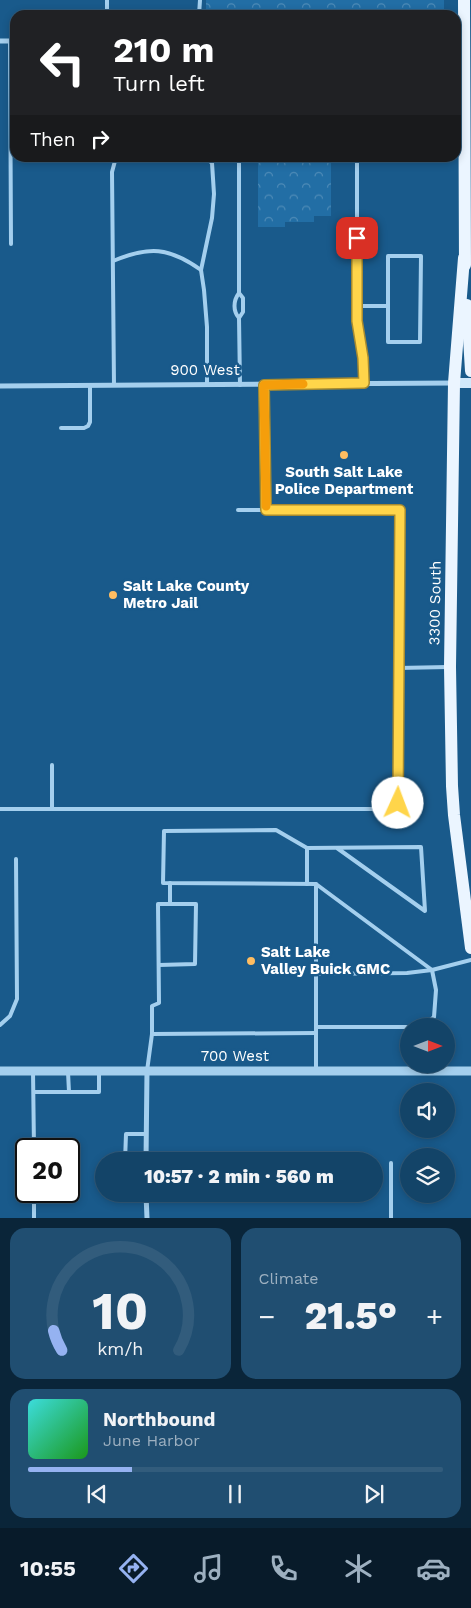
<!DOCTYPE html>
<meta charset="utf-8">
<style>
:root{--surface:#134468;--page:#204e71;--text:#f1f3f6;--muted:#9db0c0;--line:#325c7c;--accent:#95b2f1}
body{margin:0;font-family:"Work Sans",sans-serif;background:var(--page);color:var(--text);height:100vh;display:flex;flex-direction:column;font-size:19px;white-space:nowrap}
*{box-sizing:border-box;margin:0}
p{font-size:16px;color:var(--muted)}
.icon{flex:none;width:28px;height:28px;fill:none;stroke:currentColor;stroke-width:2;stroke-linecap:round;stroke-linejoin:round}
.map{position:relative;height:1218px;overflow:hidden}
.side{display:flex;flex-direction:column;gap:10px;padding:10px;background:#0a2539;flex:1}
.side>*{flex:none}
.guide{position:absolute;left:10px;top:10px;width:451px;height:152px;border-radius:15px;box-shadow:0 2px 8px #0003,0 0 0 1px var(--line);background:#202124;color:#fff;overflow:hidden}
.needle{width:32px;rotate:90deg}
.fabs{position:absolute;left:400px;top:1018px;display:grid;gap:10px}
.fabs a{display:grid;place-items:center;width:55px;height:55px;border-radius:50%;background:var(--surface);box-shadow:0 2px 8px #0003,0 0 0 1px var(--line);font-size:25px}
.speed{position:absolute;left:15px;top:1138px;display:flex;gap:10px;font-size:25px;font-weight:700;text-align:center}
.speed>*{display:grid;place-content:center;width:65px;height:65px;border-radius:50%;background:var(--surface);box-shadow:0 2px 8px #0003,0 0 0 1px var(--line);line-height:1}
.speed .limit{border:2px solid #111;border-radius:8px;background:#fff;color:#111}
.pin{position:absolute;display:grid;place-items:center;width:42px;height:42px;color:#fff;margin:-21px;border-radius:10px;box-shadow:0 2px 8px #0006}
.me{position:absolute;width:55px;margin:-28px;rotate:2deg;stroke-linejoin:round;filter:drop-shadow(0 0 4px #0008)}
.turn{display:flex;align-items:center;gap:18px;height:105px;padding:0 20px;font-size:22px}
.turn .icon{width:65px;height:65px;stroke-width:2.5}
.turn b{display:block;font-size:35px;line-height:42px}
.then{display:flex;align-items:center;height:48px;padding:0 20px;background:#0003;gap:10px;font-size:19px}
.big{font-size:38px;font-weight:800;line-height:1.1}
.side .widget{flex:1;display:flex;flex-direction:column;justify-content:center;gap:8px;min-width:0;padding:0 18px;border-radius:15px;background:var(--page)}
.side .dial{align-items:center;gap:0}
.dial svg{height:130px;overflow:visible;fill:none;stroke:var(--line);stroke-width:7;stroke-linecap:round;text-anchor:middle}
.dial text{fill:var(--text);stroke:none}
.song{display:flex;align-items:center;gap:15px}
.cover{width:60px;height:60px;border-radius:8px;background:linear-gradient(135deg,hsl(180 70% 55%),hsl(120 70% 35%))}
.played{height:5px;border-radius:2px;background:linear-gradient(90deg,var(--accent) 25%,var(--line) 25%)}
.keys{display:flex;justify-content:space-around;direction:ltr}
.heat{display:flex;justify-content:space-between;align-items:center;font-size:28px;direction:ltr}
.side .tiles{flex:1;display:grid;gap:10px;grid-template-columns:1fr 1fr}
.widget:last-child{grid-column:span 2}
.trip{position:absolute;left:95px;top:1152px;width:288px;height:50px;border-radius:25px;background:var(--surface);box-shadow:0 2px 8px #0003,0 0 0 1px var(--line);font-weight:800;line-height:50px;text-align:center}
.dock{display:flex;height:80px;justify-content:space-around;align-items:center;background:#081b2a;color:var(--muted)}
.dock .icon{width:35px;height:35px}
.dock .selected{color:var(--accent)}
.dock b{font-size:22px;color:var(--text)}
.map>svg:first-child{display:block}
</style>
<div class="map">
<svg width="471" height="1218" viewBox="0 0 471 1218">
<defs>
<pattern id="park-crowns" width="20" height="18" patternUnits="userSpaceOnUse" patternTransform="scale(1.25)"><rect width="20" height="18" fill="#226ea5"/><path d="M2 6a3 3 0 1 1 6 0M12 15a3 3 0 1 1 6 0" fill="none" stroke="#4e8bb7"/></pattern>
</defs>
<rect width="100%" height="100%" fill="#195a8b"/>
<g fill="url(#park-crowns)">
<rect x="206" y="0" width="238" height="15"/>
<path d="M258,158H331V216H314V222H285V227H258Z"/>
</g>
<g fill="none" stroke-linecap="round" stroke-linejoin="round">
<g stroke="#a4cfee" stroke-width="4">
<path d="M107,0V15"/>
<path d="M199,15L200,0"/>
<path d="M10,41L11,244"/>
<path d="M239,158V293C233,301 233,311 239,318L240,385"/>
<path d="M357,158V321L363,358L364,383"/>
<path d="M388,256H421L420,342H388Z"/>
<path d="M113,261C149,246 169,247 201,270"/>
<path d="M239,293L243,298V312L239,318"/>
<path d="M357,306H388"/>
<path d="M114,385L112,172L115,161L122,158H201L207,159L212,163L214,194L212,218L201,270L204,290L207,327V385"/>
<path d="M264,385L266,509"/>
<path d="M61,428H84L88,426L90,422V385"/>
<path d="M398,668L448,667"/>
<path d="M0,809H52V765"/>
<path d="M52,809H389L395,808L398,797L399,510H238"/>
<path d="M307,848V884"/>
<path d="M316,884L432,970L436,990L434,1017L422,1026"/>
<path d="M159,965L195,964L196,904H170"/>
<path d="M316,974L407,973L432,970L471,960"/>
<path d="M0,1025L10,1016L17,999L16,859"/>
<path d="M316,1027H409"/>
<path d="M152,1034L316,1033"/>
<path d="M33,1071L34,1149"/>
<path d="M147,1071L152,1034V1006L159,1003L158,904H170V883"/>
<path d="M316,1071V884L163,883L164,831L276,830L307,848L421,847L425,911L337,848"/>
<path d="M68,1072L69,1092"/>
<path d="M34,1092H99V1071"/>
<path d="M125,1161L126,1134H146"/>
<path d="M391,1163V1218"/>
<path d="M34,1191V1218"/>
</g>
<g stroke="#a4cfee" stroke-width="5">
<path d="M0,41H15"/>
<path d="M0,386L454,383"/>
<path d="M146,1161L147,1071"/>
<path d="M146,1194L147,1218"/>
</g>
<path stroke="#a4cfee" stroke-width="9" d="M0,1071H471"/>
<path stroke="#d1e8fa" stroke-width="10" d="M454,383H471"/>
<g stroke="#ebf5ff" stroke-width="12">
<path d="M464,0L465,265"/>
<path d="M464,258L454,383L450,667L452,786L454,815L471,948"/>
<path d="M467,305L471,371"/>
</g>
</g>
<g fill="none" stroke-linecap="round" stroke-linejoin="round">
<defs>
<path id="route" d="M357,238V321L363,358L364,383L264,385L266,510H400L398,803"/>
</defs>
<use href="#route" stroke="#a68a30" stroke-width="12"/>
<use href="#route" stroke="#ffd54a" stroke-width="9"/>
<path stroke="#f59e0b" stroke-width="9" d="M266,506L264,385L303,384"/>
</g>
<g fill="#ffbd61" stroke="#195a8b" stroke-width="2">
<circle cx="344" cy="455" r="5"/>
<circle cx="113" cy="595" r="5"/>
<circle cx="251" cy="961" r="5"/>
</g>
<g text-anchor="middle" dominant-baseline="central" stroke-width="5" stroke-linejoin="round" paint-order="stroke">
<g font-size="15" fill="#fff" stroke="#195a8b">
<text x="205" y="370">900 West</text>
<text transform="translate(435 603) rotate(-89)">3300 South</text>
<text x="235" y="1056">700 West</text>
</g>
<g font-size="15" font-weight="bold" fill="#fff" stroke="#195a8b" text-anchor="start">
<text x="344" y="472" text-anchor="middle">South Salt Lake<tspan x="344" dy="17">Police Department</tspan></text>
<text x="123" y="586">Salt Lake County<tspan x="123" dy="17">Metro Jail</tspan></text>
<text x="261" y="952">Salt Lake<tspan x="261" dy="17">Valley Buick GMC</tspan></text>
</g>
</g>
</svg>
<div class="fabs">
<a><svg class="needle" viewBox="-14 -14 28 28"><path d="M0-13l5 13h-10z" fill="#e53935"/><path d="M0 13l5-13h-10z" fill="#9db0c0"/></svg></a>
<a><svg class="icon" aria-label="sound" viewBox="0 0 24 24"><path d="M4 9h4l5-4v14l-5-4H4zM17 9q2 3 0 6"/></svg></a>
<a><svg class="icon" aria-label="layers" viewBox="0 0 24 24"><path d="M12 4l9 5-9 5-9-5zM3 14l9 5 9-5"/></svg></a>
</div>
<div class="speed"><div class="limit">20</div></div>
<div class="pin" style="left:357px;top:238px;background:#d93025"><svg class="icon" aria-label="arrive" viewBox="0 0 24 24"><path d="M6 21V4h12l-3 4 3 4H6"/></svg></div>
<svg class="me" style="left:398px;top:803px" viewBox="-20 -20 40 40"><circle r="19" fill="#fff"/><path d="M0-13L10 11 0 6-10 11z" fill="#ffd54a"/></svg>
<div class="trip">10:57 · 2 min · 560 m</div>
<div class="guide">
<div class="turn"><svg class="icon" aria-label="left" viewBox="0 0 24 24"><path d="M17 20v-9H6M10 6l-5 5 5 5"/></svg><div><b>210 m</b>Turn left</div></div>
<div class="then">Then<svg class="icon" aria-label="right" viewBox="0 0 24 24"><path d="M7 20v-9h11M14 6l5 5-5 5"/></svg></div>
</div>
</div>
<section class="side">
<div class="tiles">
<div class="widget dial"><svg viewBox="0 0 100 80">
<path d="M14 69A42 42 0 1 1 86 69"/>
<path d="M14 69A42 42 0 0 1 9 57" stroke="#95b2f1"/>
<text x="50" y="56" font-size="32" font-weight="700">10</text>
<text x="50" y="72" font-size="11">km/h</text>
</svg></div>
<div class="widget"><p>Climate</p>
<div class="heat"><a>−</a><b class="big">21.5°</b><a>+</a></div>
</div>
<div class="widget">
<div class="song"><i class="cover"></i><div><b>Northbound</b><p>June Harbor</p></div></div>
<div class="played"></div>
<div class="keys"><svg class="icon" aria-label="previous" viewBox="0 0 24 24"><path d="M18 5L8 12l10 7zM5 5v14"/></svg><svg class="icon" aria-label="pause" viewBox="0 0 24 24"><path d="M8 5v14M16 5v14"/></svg><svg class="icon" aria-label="next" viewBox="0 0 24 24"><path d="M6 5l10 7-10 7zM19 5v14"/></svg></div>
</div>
</div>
</section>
<nav class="dock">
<b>10:55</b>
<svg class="icon selected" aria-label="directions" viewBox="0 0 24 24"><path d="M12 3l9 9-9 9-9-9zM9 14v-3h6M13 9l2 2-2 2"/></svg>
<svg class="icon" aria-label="music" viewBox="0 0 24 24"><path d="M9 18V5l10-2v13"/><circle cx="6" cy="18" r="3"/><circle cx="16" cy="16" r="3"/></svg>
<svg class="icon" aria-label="phone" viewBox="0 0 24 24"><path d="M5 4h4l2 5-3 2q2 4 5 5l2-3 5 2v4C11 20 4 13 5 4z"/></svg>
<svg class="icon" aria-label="climate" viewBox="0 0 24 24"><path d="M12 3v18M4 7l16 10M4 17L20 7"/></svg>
<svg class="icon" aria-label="car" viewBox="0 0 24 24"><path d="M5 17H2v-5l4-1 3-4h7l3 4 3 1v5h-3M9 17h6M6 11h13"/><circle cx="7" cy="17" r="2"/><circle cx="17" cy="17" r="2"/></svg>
</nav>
